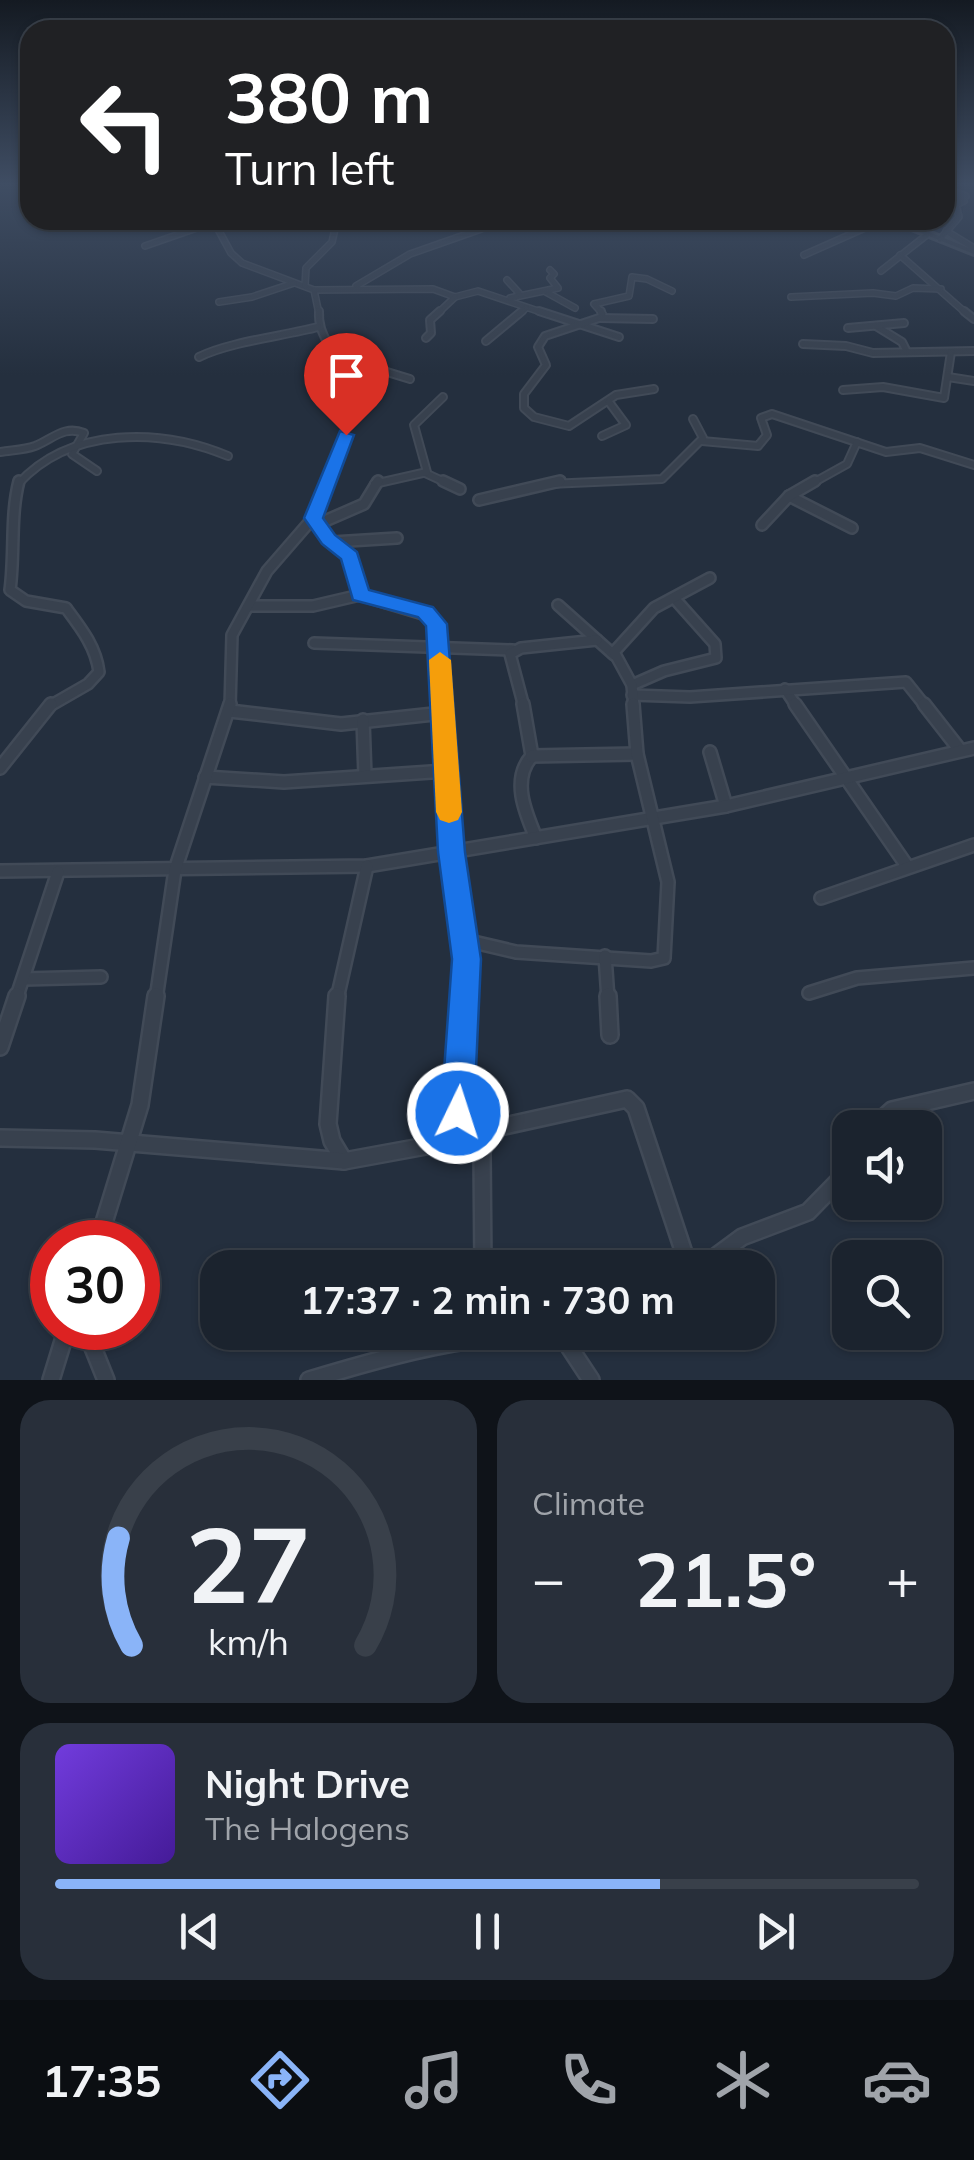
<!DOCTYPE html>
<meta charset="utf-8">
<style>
:root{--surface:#1b232e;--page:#282f3a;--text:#f1f3f6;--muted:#a0a4aa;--line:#39404a;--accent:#8ab4f8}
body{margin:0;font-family:Mulish,sans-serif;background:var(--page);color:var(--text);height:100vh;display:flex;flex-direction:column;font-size:38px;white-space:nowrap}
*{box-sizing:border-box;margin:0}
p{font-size:32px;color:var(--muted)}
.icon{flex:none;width:55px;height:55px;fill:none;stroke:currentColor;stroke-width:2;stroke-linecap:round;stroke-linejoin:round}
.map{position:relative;height:1380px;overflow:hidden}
.side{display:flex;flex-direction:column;gap:20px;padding:20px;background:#0f1319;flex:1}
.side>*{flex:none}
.banner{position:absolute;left:20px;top:20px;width:935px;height:210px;border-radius:30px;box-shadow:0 2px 8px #0004,0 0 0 2px var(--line);background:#202124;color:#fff;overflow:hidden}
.buttons{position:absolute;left:832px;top:1110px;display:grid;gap:20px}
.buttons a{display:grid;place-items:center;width:110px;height:110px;border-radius:20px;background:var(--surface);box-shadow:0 2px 8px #0004,0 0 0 2px var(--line);font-size:50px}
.speed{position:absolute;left:30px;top:1220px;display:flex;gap:20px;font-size:50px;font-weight:700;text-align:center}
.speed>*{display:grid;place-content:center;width:130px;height:130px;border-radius:50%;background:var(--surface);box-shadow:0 2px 8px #0004,0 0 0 2px var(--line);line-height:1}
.speed .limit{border:15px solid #d22;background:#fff;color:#111}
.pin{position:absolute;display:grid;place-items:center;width:85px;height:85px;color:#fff;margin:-102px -42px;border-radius:50% 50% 50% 0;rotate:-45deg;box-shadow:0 0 10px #0007}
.pin .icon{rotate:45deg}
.me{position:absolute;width:110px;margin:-55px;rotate:4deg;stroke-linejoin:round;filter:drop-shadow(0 0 8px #0008)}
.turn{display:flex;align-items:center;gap:35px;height:210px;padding:0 40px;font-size:45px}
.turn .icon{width:130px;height:130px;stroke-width:2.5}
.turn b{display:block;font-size:70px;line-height:85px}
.big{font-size:75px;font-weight:700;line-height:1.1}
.side .widget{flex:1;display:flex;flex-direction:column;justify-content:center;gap:15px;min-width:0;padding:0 35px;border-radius:30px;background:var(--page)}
.side .dial{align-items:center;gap:0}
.dial svg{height:260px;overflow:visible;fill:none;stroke:var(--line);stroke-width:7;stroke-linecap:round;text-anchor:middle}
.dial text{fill:var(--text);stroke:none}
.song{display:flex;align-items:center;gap:30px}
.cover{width:120px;height:120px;border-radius:15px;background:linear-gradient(135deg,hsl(260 70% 55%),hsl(260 70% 35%))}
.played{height:10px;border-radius:5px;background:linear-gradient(90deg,var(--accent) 70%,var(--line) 70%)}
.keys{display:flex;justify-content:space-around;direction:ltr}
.heat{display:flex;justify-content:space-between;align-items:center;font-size:55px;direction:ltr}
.side .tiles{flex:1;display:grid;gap:20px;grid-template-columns:1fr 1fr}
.widget:last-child{grid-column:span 2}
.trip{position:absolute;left:200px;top:1250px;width:575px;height:100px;border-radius:30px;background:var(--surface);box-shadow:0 2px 8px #0004,0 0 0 2px var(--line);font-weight:700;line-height:100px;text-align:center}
.tab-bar{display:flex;height:160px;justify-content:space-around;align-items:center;background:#0b0e12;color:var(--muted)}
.tab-bar .icon{width:70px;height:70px}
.tab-bar .on{color:var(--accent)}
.tab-bar b{font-size:45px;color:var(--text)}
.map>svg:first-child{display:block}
</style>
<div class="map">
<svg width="974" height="1380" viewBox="0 0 974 1380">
<rect width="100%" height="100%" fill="#242f3e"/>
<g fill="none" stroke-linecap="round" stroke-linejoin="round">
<defs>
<g id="minor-far4">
<path d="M140,220L164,223L200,220"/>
<path d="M213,220L231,253L242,263L314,290L319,314"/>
<path d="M946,231L974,248"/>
<path d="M940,239L959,217L956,205L964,201L952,196H966L945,188"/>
<path d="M145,246L214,222"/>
<path d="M804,255L883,220"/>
<path d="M900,255L967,314"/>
<path d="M881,271L928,234"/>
<path d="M507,280L519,293L516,297"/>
<path d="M305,286L306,268L332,242L337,220"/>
<path d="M356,286L410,254L507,220"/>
<path d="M314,290L433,289L455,297L478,291L547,314"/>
<path d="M546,292L575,308"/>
<path d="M791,297L873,293L896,296L913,288L941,289"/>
<path d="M510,298L558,288L550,278L554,274L550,270"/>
<path d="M219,302L252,297L294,283"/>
<path d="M437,314L455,297"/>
<path d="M519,314L526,308"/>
<path d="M603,314L594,304L629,296L632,277L647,279L672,291"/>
</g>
<g id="minor-far3">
<path d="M319,311C318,330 326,338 333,355C359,416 347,426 326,484"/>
<path d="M539,311L619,337"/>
<path d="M601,311L602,317L545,336L538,347L546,365L524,394V408L534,417L569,426L616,395L654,389"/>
<path d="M964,311L974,319"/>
<path d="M600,318L653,319"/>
<path d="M876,326L902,342L907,352"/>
<path d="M848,328L904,323"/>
<path d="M426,338L431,333L430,320L440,311"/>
<path d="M486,341L522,311"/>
<path d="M803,344L846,346L873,353L974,351"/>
<path d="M199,357C229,342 283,336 318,327"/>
<path d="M338,371L374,368L410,379"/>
<path d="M948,377L974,381"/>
<path d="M843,390L883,387L944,398L951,352"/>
<path d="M602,436L626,425L609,402"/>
<path d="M702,441L758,446L767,435L761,418L772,414L886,452L920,448L974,465"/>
<path d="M0,452C12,450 24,450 35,446C53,439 64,425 84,433L72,454L97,471"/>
<path d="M425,473L449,484"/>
<path d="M18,484C71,426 161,428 228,456"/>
<path d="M374,484L427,472L414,425L443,397"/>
<path d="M549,484L662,479L703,438L693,419"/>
<path d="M811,484L847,464L857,442"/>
</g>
<g id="minor-far2">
<path d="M19,481C10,516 15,553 10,590L26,601L66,608C81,628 96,647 99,672L88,684L48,707"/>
<path d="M443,481L460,489"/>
<path d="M789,496L852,528"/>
<path d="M479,500L560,481"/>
<path d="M314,519L328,540L350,556L360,595"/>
<path d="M318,524L364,504L378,481"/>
<path d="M762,525L789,496L815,481"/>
<path d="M333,542L397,538"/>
<path d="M558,605L614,655"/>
<path d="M249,606H313L360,595L433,617L444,707"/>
<path d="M314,643L513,650"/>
<path d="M632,685L664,671L716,658L715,644L674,598"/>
<path d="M785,689L797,707"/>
<path d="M632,695L690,697L906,682L926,707"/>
<path d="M230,707L232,635L267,571L313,518L327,481"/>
<path d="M524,707L510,654L521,648L597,640"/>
<path d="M634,707L632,685L614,652L654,608L710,578"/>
</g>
<g id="minor-far1">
<path d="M444,704L451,851"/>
<path d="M523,704L532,756C511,779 525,812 536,838"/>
<path d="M795,704L907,866"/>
<path d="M924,704L960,750"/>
<path d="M230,711L341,724L443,713"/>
<path d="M363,720L365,776"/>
<path d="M710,752L726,806"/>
<path d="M532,756L637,754"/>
<path d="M0,768L51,704"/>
<path d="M205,777L284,782L446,771"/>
<path d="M454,851C454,901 467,949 464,999"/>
<path d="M0,871L367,866L726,806L974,748"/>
<path d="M821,898L974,845"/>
<path d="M465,940L516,952L651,961L664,958L668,882L637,754L633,704"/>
<path d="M605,956L608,999"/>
<path d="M24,979L101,977"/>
<path d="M809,993L857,978L974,968"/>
<path d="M16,999L58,872"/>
<path d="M156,999L175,870L230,704"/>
<path d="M337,999L367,866"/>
</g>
<g id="minor">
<path d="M337,996L328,1124L332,1141L344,1161"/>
<path d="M464,996L457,1103L463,1121L480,1135"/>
<path d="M608,996L610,1035"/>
<path d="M0,1047L17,996"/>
<path d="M872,1128L892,1110L974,1091"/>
<path d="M0,1138L95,1140L344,1161L486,1135"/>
<path d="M98,1242L140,1105L156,996"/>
<path d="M483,1268L482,1152L486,1135L495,1128L627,1099L636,1108L689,1268"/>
<path d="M700,1268L742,1237L808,1212L850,1169"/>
<path d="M85,1328L106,1380"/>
<path d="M51,1380L67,1328"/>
<path d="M309,1380C392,1355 475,1331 562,1336L591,1380"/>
</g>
<path id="tertiary" d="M889,220H898L974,250V254Z"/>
</defs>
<use href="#minor-far4" stroke="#414a57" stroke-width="8"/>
<use href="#minor-far3" stroke="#414a57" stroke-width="10"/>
<use href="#minor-far2" stroke="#414a57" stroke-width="14"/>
<use href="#minor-far1" stroke="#414a57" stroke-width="16"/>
<use href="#minor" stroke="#414a57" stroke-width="20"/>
<use href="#tertiary" stroke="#414a57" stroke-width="6"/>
<use href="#minor-far4" stroke="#38414e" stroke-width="5"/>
<use href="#minor-far3" stroke="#38414e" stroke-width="6"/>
<use href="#minor-far2" stroke="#38414e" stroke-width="9"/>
<use href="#minor-far1" stroke="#38414e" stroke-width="11"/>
<use href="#minor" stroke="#38414e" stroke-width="15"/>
<use href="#tertiary" fill="#38414e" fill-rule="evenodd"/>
</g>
<linearGradient id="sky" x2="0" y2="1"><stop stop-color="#141a22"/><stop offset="0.49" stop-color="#3f4d63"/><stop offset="1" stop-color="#3f4d63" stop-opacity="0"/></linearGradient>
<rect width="974" height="375" fill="url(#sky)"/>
<path fill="#1a73e8" stroke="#114b97" stroke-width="2.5" d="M340,431L354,435L323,518L335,535L357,552L369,590L433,607L447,624L465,852L481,959L474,1113L469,1125L458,1130L446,1125L441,1113L452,959L438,852L426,626L418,617L353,600L341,559L322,544L304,518Z"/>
<path fill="#f59e0b" d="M440,652L451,660L462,812L458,820L449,823L440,820L436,812L429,660Z"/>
</svg>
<div class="buttons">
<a><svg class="icon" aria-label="sound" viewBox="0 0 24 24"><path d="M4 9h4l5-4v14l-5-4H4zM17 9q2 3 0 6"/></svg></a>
<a><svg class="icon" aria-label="search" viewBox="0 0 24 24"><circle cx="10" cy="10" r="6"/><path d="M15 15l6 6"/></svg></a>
</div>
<div class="speed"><div class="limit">30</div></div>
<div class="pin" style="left:346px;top:435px;background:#d93025"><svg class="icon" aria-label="arrive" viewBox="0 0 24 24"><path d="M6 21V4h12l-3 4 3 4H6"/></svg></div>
<svg class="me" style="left:458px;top:1113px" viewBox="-20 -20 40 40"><circle r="17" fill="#1a73e8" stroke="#fff" stroke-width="3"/><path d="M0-11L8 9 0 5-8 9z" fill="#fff"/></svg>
<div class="trip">17:37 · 2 min · 730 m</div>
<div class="banner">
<div class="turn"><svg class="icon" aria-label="left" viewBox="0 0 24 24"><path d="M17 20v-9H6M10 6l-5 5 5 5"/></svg><div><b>380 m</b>Turn left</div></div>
</div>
</div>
<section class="side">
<div class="tiles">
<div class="widget dial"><svg viewBox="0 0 100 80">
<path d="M14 69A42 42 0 1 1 86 69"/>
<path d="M14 69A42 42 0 0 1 10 36" stroke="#8ab4f8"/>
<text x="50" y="56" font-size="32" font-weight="700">27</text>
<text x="50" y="72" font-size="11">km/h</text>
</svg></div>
<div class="widget"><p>Climate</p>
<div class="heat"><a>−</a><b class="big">21.5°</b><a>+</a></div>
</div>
<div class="widget">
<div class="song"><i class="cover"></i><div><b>Night Drive</b><p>The Halogens</p></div></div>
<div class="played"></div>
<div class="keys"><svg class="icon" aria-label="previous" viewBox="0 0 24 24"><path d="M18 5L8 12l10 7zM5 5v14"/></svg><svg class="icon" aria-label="pause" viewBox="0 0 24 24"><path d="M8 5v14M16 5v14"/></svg><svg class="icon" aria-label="next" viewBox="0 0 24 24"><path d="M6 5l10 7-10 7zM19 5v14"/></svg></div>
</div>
</div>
</section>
<nav class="tab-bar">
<b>17:35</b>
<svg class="icon on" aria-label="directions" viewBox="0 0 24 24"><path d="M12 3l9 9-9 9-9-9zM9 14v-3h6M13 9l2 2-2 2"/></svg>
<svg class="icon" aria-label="music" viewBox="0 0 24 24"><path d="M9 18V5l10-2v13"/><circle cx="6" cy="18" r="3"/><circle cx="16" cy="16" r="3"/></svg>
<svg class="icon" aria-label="phone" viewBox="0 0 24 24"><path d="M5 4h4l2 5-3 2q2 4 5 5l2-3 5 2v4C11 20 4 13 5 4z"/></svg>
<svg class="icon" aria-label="climate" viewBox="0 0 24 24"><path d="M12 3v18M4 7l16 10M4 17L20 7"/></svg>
<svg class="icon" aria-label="car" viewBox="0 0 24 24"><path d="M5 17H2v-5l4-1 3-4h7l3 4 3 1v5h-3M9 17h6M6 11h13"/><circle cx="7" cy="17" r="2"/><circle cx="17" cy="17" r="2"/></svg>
</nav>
